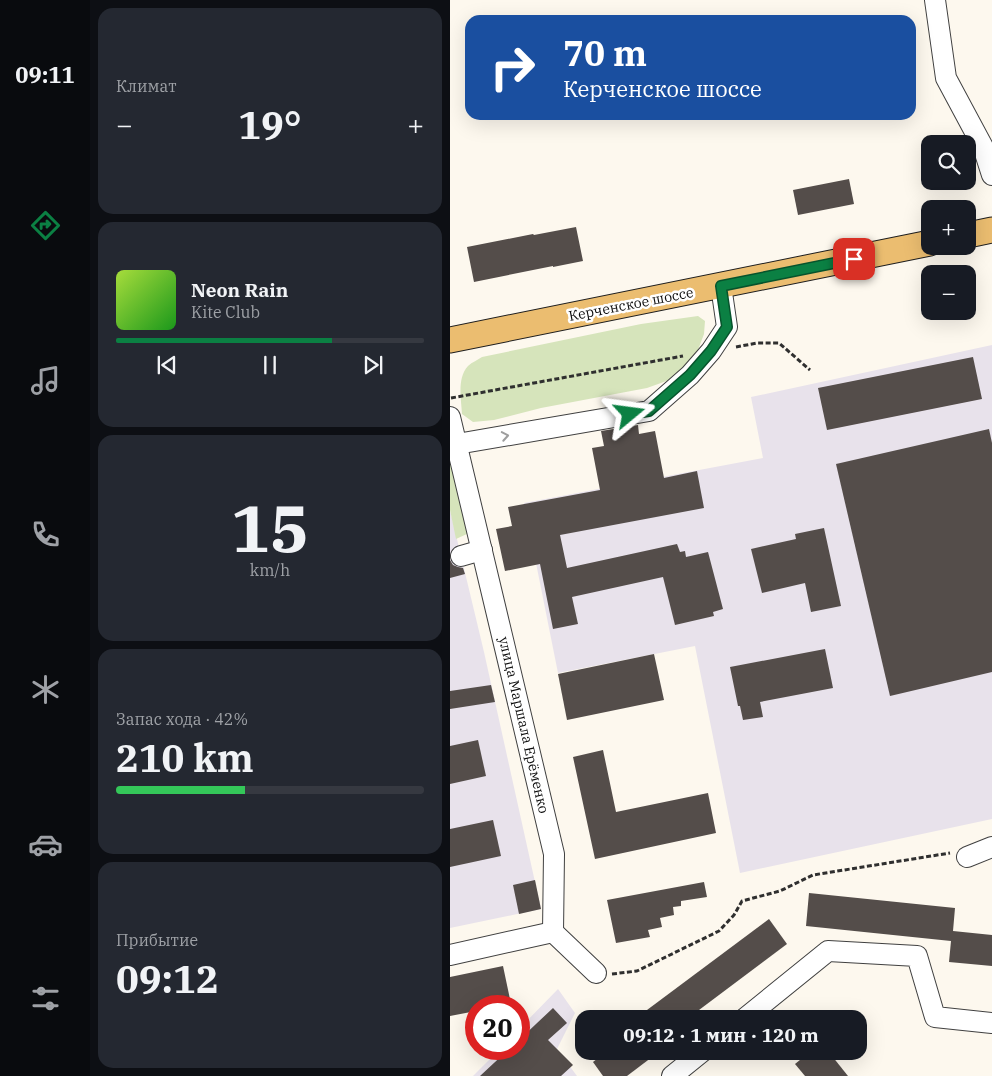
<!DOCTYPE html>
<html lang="ru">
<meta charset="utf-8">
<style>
:root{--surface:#171b24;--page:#242831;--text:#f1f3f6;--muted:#9ea1a6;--line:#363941;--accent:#0b8043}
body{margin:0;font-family:"IBM Plex Serif",serif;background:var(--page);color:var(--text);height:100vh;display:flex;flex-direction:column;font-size:19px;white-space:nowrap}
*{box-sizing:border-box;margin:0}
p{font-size:16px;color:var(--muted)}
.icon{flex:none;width:28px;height:28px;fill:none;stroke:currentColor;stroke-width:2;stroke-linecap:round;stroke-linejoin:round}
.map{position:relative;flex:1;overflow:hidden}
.panel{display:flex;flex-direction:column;gap:8px;padding:8px;background:#0d0f14;width:360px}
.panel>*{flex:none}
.hud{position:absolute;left:15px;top:15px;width:451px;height:105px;border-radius:15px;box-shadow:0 5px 20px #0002;background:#1a4fa0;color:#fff;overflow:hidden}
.tools{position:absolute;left:471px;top:135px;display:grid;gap:10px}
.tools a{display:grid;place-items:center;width:55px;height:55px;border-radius:10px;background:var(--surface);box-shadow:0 5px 20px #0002;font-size:25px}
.speed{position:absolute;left:15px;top:995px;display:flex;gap:10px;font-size:25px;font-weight:700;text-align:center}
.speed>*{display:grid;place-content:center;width:65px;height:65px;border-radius:50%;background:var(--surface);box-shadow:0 5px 20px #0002;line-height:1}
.speed .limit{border:8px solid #d22;background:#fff;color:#111}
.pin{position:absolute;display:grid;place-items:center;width:42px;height:42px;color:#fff;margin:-21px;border-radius:10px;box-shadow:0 2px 8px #0006}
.me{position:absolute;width:55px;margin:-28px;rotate:74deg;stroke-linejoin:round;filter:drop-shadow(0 0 4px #0008)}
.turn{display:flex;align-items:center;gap:18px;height:105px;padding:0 15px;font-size:22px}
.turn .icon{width:65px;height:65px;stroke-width:2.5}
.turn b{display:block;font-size:35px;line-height:42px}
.big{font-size:38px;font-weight:700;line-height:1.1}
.panel .tile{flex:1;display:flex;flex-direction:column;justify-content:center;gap:8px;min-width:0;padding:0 18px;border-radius:15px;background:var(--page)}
.panel .dial{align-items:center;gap:0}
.dial b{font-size:65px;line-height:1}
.song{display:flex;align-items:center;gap:15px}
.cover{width:60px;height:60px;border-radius:8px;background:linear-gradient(135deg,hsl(80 70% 55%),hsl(120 70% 35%))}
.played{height:5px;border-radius:2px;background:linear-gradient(90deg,var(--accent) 70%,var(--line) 70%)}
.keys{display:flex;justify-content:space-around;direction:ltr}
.heat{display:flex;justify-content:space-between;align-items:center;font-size:28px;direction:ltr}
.charge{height:8px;border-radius:4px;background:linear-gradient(90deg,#34c759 42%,var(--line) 0)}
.trip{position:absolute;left:125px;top:1010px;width:292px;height:50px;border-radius:15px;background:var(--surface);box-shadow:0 5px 20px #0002;font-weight:700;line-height:50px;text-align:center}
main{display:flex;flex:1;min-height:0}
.menu{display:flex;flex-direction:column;width:90px;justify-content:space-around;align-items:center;background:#090b0e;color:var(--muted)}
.menu .icon{width:35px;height:35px}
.menu .current{color:var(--accent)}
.menu b{font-size:22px;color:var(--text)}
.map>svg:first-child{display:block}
</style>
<main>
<nav class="menu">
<b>09:11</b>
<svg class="icon current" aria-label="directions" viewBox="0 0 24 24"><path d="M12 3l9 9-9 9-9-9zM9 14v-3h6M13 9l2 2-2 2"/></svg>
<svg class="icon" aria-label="music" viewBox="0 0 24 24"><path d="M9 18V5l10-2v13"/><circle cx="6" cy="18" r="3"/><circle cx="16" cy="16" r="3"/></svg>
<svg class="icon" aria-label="phone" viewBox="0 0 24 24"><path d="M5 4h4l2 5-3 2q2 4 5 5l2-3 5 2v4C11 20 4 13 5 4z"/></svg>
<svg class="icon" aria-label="climate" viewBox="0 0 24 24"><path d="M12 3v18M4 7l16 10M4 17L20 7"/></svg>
<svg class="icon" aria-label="car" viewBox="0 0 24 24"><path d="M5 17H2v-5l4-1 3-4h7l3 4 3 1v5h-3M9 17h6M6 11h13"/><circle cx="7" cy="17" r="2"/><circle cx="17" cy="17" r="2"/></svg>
<svg class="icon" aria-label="filters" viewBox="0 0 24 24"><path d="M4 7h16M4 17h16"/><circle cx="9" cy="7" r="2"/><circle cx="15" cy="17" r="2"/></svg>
</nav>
<section class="panel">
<div class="tile"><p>Климат</p>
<div class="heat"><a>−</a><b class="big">19°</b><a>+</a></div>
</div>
<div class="tile">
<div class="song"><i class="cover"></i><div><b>Neon Rain</b><p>Kite Club</p></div></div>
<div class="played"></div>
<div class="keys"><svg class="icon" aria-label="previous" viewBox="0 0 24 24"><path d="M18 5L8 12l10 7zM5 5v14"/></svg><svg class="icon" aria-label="pause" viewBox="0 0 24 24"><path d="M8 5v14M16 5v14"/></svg><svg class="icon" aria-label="next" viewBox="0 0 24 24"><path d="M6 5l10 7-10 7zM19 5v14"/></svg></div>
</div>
<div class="tile dial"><b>15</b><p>km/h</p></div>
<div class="tile"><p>Запас хода · 42%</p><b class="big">210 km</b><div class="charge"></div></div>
<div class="tile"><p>Прибытие</p><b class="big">09:12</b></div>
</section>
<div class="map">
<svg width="542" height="1076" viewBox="0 0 542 1076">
<rect width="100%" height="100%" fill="#fdf8ee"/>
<g fill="#e8e2eb">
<path d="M542,345V819L290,873L245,646L108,673L74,503L313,458L301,397Z"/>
<path d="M0,510L34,652L91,909L0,928Z"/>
<path d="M108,989L125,1013L107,1049L127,1076H23L50,1049H69V1029Z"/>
</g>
<g fill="#d6e4bb">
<path d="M248,316L255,321L254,334L248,350L239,364L222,379L197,388L91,408L44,420L23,422L12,414C11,398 7,378 18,366C22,362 28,360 32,357L191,324Z"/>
<path d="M0,453L19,533L6,539L0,510Z"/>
</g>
<g fill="#544d4a">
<path d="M399,179L404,204L348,215L343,190Z"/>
<path d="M126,227L133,261L103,267V266L24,282L17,247L83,234L84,235Z"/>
<path d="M523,357L532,399L377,430L368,388Z"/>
<path d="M188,425L189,434L205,431L214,478L247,471L254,508L110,535L117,568L227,544L230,552L235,551L236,557L258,552L273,609L263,612L264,616L225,625L213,577L122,597L128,624L103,629L90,564L55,571L46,529L62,526L58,507L150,490L142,448L154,446L151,431Z"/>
<path d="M539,429L542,443V672L440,696L386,464Z"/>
<path d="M374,528L391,606L361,612L355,583L312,593L301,549L346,539L345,534Z"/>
<path d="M0,560L3,565L8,567L13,568L15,574L0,578Z"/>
<path d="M375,649L383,688L310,702L313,717L293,720L290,706H288L280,667Z"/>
<path d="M204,654L214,700L117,720L108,674Z"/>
<path d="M41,685L45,702L0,709V691Z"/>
<path d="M28,740L36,776L0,784V746Z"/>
<path d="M153,750L166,812L258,793L266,833L145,859L123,757Z"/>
<path d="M43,820L51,856L0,867V829Z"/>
<path d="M85,880L91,909L69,914L63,885Z"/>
<path d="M254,882L257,897L231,901V906L223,907L224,915L210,918L212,927L198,930L200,937L166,943L157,900Z"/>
<path d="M359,893L505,908L503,931L542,935V966L499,962L501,941L356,926Z"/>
<path d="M319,919L337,944L237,1019H204L197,1010Z"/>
<path d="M53,966L61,1004L48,1006H26V1011L0,1016V977Z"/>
<path d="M103,1008L117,1023L98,1040L123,1065L111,1076H30L59,1049H69V1040Z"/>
<path d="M157,1051H210L177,1076H153L143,1062Z"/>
<path d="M361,1051H378L398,1076H355L345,1064Z"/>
</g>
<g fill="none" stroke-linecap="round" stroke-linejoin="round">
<defs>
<g id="minor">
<path d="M485,0L496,78L533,147L542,175"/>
<path d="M0,417L104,854L103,932"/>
<path d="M7,444L199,411L240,375L261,351L277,327L271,286"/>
<path d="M11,556L32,550"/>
<path d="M517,857L542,847"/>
<path d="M103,932L146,973"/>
<path d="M0,955L103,932"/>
<path d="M294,1019L378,951L467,956L485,1017L542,1023"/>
<path d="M222,1076L253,1051"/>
</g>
<g id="major">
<path d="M518,235L542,230"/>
<path d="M0,340L480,243"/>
</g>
</defs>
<use href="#minor" stroke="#404040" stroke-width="22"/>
<use href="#major" stroke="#1e1e1e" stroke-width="27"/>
<g stroke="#2f2f2f" stroke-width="3" stroke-dasharray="5 2.5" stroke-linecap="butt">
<path d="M286,347L307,343H329L360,370"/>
<path d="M1,398L233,356"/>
<path d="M162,974L187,971L269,931L284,915L292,901L330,891L363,875L500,853"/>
</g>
<use href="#minor" stroke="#fff" stroke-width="20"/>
<use href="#major" stroke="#ebbd70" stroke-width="25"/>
</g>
<defs><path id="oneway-chevron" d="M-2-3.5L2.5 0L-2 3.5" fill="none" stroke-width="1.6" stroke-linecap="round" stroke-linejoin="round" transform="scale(1.25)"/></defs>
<use stroke="#9e9e9e" href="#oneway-chevron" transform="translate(55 436) rotate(-10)"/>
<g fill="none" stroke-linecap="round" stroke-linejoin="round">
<defs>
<path id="route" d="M180,414L199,411L240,375L261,351L277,327L271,286L404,259"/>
</defs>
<use href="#route" stroke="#07532c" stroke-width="12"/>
<use href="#route" stroke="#0b8043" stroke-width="9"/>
</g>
<g text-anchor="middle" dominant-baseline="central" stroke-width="5" stroke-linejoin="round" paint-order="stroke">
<g font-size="14" fill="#0d0d0d" stroke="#fff">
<text transform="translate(181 304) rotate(-11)">Керченское шоссе</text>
<text transform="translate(74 725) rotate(77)">улица Маршала Ерёменко</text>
</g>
</g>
</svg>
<div class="tools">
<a><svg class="icon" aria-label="search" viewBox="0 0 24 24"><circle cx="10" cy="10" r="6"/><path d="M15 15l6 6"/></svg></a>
<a>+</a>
<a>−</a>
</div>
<div class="speed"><div class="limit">20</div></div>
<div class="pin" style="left:404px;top:259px;background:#d93025"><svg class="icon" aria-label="arrive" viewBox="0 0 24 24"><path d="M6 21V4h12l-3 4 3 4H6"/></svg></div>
<svg class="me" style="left:180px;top:414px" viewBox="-20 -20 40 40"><path d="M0-17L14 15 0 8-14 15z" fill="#0b8043" stroke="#fff" stroke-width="4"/></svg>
<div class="trip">09:12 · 1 мин · 120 m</div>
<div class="hud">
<div class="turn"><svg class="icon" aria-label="right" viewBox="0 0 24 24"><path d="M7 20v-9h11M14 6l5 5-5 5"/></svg><div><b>70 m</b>Керченское шоссе</div></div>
</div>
</div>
</main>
